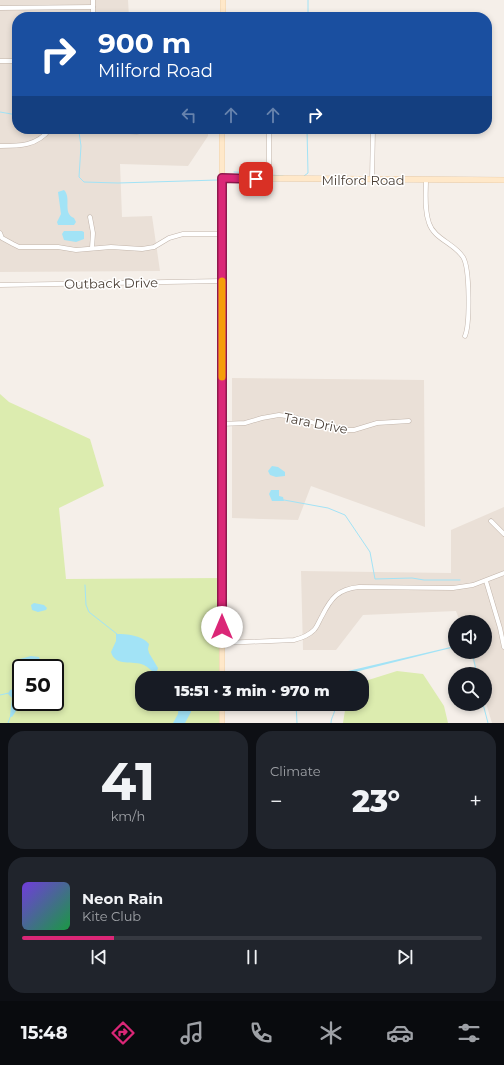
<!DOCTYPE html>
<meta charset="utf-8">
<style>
:root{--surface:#171b24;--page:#20242c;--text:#f1f3f6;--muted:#9ea1a6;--line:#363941;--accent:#db2777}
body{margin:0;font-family:Montserrat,sans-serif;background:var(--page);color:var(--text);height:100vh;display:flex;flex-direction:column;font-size:15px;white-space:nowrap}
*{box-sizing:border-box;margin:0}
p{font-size:13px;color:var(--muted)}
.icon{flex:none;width:22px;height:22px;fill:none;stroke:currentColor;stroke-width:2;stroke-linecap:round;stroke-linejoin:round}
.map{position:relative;height:723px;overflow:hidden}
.sheet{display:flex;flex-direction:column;gap:8px;padding:8px;background:#0d0f14;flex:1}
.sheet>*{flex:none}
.banner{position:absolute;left:12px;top:12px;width:480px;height:122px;border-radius:16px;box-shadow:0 2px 6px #0003;background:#1a4fa0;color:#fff;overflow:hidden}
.fabs{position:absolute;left:448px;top:615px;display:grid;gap:8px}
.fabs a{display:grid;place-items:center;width:44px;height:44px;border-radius:50%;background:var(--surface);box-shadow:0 2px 6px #0003;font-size:20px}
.speed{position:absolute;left:12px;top:659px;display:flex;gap:8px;font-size:20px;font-weight:700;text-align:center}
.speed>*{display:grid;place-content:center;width:52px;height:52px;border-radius:50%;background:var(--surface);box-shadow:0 2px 6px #0003;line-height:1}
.speed .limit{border:2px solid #111;border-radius:6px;background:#fff;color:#111}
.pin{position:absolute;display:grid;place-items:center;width:34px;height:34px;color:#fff;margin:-17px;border-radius:8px;box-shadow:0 2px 6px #0006}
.me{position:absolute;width:44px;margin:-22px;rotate:0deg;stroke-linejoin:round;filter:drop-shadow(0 0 3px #0008)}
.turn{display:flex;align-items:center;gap:14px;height:84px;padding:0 20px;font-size:18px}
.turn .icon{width:52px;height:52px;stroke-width:2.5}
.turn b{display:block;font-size:28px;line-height:34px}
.lanes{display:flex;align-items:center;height:38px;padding:0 20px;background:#0003;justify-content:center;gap:20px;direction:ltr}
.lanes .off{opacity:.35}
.big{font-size:30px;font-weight:800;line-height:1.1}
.sheet .card{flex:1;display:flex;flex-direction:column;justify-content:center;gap:6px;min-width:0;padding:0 14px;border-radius:16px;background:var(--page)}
.sheet .dial{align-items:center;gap:0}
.dial b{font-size:52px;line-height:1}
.song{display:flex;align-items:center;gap:12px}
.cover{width:48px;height:48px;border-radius:6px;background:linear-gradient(135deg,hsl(260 70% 55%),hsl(140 70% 35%))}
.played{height:4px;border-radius:2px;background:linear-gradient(90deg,var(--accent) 20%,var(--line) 20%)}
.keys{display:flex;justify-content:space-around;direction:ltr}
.heat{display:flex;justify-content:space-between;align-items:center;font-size:22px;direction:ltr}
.sheet .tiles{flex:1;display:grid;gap:8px;grid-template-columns:1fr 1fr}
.card:last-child{grid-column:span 2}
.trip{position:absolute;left:135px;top:671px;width:234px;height:40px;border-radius:16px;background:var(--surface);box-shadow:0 2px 6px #0003;font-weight:800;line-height:40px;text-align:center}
.tab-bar{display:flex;height:64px;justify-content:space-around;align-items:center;background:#090b0e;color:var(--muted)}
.tab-bar .icon{width:28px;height:28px}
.tab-bar .active{color:var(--accent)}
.tab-bar b{font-size:18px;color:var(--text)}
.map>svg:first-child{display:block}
</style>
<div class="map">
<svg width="504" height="723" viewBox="0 0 504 723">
<rect width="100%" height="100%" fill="#f5efe9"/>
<g fill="#eae0d7">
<path d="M0,0H128L129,17H17V129H208V136L188,166L120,164L122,217L152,216L160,271L0,272Z"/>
<path d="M232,378L424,380L425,527L311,486L298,520L232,518Z"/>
<path d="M504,507V723H492L485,700V674H477L470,652H485V622H460L456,611L363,615L336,650H303L301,571L451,573V530Z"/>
</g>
<g fill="#dcecaf" fill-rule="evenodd">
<path d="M0,394L9,402L90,439L104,486L59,508L66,579L221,578L220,678H142V704H220V723H0ZM21,668H55V702H21Z"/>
<path d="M397,671L423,674L444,706L448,723H343L346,704H362V682Z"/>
</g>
<g fill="#a2e3f6">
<path d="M64,190C72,198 62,213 74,218L76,222L74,225H58L57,222L61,214L58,192Z"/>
<path d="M64,231H82L84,232V239L76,242L64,240L62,234Z"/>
<path d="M272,466L278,467L285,472V476L276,477L270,475L268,471Z"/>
<path d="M271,490H279V496L283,497L284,501H272L269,494Z"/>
<path d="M34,603L44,605L47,608L46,610L38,612L32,610L31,605Z"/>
<path d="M116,634C127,634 142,635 149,644L148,649L149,653L158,668L157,671L154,673C151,670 148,667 144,665C133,660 115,667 111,652L116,641Z"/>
<path d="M455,646V647L343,675L328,678H318Z"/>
<path d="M31,656L39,657L40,660L39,662C31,665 22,671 14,666V663L16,660Z"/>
<path d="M14,689L21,692V702H22L12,717L10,716L12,698L8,694L10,690Z"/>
<path d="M179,704H191V712L185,723H173L178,714Z"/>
</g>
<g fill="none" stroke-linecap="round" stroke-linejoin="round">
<g stroke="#a2e3f6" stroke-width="1">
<path d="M308,0V17"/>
<path d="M0,112L17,115"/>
<path d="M73,129L79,132L81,146L79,177L84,182L118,183L218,180"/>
<path d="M234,172L267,174"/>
<path d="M270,175L283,176"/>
<path d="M304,176L308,173L307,129"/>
<path d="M284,500L328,508L345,515L370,552L375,579L412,578L424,580H460"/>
<path d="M85,585L86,605L89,612L117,634"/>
<path d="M472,652L477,674"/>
<path d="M156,672L161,678"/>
<path d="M0,695L9,693"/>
<path d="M296,704L297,723"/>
<path d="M483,704L488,723"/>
<path d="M8,723L11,715"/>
<path d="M331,723C331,716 336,714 335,704"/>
</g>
<defs>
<g id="street">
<path d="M0,8L93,7"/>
<path d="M93,17V0"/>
<path d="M0,61H17"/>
<path d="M115,129C123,133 156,132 164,129"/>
<path d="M0,146C20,146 37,146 50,129"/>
<path d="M269,179V129"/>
<path d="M372,180L373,129"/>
<path d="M426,180C426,194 424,209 429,223C434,239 454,243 463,257C470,268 470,324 465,336"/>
<path d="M90,217L93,233L92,248"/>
<path d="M0,233L2,238L13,244L19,247H58L76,250L111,247L142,249L154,247L169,238L183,234H222"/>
<path d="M0,285L222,281"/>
<path d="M222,424L245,423L262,418L279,415L293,417L322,425L347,430H354L377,423L409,421"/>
<path d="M491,521L504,534"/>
<path d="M486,581L500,628L504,647"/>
<path d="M223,643L294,640C302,638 308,636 314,630C317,627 319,621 322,616C331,598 338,589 359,587L453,588L473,585L504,573"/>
</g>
<g id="secondary">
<path d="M223,17V0"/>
<path d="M222,129V678"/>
<path d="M222,178L504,180"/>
<path d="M222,723V704"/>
</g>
</defs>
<use href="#street" stroke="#c2b5ab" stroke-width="5"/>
<use href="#secondary" stroke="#dcbd98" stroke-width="6"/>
<use href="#street" stroke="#fff" stroke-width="4"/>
<use href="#secondary" stroke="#ffe8c9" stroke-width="5.5"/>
</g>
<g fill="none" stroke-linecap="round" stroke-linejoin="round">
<defs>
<path id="route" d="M222,627V178L256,179"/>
</defs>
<use href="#route" stroke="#8e194d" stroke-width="10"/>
<use href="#route" stroke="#db2777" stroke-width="7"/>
<path stroke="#f59e0b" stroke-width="7" d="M222,281V377"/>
</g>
<g text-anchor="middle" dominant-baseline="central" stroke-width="3" stroke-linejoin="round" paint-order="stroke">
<g font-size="13" fill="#4a3f36" stroke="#fff">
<text x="363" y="180">Milford Road</text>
<text transform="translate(111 283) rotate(-1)">Outback Drive</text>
<text transform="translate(316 423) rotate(11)">Tara Drive</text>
</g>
</g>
</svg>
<div class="fabs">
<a><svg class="icon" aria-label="sound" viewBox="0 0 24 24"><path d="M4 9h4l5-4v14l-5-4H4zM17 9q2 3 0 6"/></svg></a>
<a><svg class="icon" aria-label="search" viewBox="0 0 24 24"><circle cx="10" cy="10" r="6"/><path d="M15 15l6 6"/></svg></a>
</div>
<div class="speed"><div class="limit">50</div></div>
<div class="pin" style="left:256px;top:179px;background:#d93025"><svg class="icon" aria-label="arrive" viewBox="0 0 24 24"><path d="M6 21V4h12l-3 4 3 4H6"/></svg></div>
<svg class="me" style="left:222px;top:627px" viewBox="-20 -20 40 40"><circle r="19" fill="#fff"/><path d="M0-13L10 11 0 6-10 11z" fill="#db2777"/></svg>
<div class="trip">15:51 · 3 min · 970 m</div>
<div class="banner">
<div class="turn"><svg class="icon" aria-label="right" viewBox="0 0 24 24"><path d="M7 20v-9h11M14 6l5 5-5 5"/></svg><div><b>900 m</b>Milford Road</div></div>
<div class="lanes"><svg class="icon off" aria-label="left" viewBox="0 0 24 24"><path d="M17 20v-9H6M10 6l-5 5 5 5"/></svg><svg class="icon off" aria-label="ahead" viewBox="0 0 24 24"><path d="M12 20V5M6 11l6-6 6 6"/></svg><svg class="icon off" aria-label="ahead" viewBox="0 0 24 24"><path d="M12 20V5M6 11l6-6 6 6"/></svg><svg class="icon" aria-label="right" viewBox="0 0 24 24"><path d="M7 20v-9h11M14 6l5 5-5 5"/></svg></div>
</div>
</div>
<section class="sheet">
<div class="tiles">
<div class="card dial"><b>41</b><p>km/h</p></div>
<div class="card"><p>Climate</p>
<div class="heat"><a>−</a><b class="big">23°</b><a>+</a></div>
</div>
<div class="card">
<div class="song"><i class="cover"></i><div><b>Neon Rain</b><p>Kite Club</p></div></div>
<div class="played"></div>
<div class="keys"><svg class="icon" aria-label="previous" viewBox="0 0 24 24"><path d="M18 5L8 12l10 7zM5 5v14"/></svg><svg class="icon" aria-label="pause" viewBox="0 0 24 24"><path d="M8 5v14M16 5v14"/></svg><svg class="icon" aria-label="next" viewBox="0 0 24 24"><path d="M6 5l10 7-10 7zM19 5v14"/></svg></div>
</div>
</div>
</section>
<nav class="tab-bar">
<b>15:48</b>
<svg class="icon active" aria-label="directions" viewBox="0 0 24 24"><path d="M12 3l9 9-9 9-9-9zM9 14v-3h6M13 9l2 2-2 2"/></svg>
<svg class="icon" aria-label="music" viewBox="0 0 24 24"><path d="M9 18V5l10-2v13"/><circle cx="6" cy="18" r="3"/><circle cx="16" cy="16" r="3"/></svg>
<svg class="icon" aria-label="phone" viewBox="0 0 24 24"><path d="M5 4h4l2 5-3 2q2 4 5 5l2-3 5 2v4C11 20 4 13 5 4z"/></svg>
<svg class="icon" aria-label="climate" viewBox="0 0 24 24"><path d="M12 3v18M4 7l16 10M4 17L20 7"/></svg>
<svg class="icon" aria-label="car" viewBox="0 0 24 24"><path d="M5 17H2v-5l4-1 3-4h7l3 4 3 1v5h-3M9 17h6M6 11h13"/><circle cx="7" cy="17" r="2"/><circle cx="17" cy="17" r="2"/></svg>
<svg class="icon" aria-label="filters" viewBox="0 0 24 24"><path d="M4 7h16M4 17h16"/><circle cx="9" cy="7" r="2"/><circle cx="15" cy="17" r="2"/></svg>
</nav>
